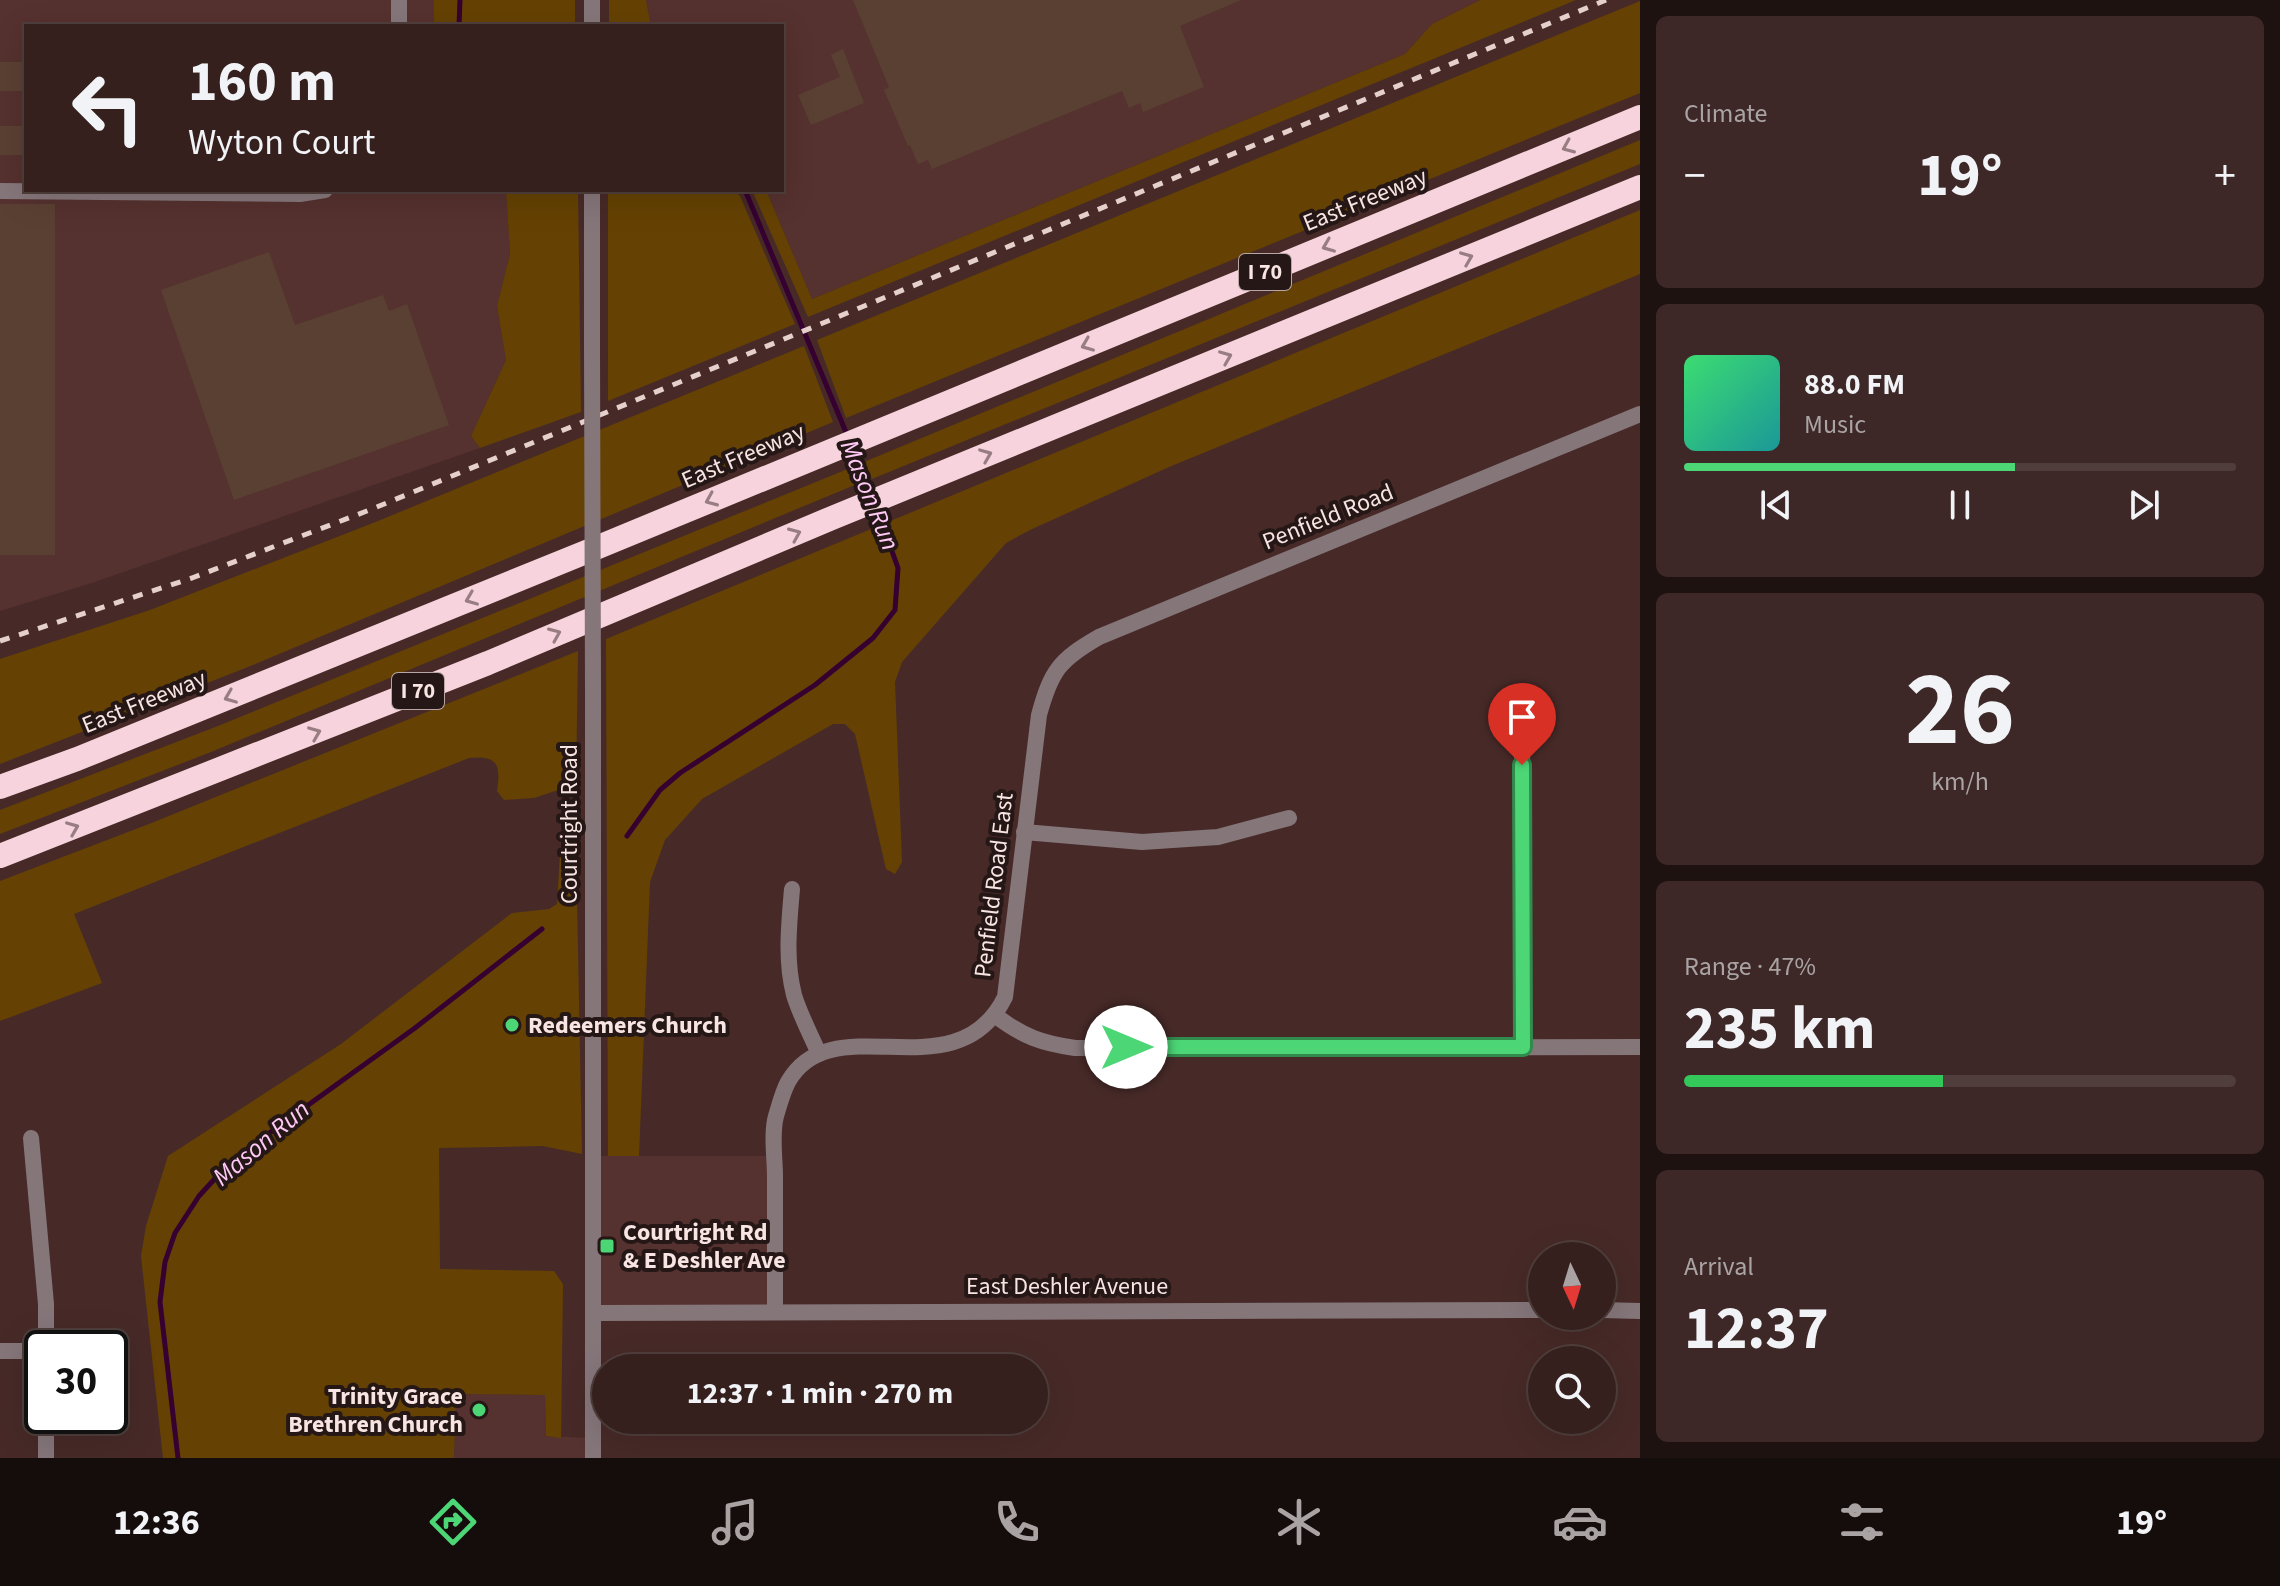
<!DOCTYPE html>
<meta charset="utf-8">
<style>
:root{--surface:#35201e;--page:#3d2827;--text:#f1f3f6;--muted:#aaa3a4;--line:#4f3e3c;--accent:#4cd676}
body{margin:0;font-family:"Source Sans 3",sans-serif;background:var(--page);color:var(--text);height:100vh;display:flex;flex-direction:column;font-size:30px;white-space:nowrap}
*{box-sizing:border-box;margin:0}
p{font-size:26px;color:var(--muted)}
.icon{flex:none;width:44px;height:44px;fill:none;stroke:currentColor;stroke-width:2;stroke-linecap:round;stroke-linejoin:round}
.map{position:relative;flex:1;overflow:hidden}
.side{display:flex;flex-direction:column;gap:16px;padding:16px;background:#1d1210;width:640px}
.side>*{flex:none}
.top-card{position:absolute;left:24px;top:24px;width:760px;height:168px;border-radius:0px;box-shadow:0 8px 32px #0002,0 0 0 2px var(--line);background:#35201e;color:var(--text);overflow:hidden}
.needle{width:52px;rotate:176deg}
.controls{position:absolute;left:1528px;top:1242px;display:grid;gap:16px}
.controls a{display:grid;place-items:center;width:88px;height:88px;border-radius:50%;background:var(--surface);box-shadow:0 8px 32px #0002,0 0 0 2px var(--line);font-size:40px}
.speed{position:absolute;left:24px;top:1330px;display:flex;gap:16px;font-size:40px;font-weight:700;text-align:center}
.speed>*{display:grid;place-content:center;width:104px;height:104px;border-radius:50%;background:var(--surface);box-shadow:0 8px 32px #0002,0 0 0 2px var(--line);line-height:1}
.speed .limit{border:4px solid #111;border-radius:12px;background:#fff;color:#111}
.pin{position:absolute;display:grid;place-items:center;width:68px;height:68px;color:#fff;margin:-82px -34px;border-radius:50% 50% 50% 0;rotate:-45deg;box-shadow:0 0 8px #0007}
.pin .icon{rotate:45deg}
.me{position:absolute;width:88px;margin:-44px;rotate:90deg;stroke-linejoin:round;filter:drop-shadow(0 0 6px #0008)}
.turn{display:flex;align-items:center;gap:28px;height:168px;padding:0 32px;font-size:36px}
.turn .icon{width:104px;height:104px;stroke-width:2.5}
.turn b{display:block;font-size:56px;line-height:68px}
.big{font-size:60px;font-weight:700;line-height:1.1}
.side .card{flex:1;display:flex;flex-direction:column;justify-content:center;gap:12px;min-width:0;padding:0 28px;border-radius:12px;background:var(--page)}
.side .dial{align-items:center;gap:0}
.dial b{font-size:104px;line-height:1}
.song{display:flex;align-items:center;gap:24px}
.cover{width:96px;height:96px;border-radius:12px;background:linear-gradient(135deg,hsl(140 70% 55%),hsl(180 70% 35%))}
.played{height:8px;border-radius:4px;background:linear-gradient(90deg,var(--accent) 60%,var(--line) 60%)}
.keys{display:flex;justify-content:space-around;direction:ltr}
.heat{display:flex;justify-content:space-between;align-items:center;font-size:44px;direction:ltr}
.charge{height:12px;border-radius:6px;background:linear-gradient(90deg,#34c759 47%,var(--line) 0)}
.trip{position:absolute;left:592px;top:1354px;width:456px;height:80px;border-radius:40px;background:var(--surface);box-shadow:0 8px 32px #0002,0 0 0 2px var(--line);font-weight:700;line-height:80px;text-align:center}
.tab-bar{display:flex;height:128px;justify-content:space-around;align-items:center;background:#150d0c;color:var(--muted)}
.tab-bar .icon{width:56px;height:56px}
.tab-bar .selected{color:var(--accent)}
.tab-bar b{font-size:36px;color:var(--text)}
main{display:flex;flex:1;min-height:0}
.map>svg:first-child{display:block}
</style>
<main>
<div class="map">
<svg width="1640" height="1458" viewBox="0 0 1640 1458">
<rect width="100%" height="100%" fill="#472a28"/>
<g fill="#55312f">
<path d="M0,0H434V26H26V190H506L510,254L497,306L506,360L471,436L480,448L92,583L0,611Z"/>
<path d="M646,0H1480L1432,24L1405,54L812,299L766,190H782V26H651Z"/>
<path d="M594,1156H776V1310L594,1311Z"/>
<path d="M455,1394L545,1395L546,1436L592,1438V1458H454Z"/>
</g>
<g fill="#654203">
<rect x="434" y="0" width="141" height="26"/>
<path d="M609,0H646L651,26H609Z"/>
<path d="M1480,0H1576L808,317L752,190H766L812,299L1405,54L1432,24Z"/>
<path d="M1640,1V93L846,418L817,340Z"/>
<path d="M1640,140V164L872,479L864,462Z"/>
<path d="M506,190H578L581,412L480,448L471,436L506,360L497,306L510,254Z"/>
<path d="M608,190H734L740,196L795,324L608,401Z"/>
<path d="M1640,210V274L1169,467L1030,530L1006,543L902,662L895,682L902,862L895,874L886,869L855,734L845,724H833L702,799L665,840L650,882L639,1156H608L606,639Z"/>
<path d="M804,346L833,422L248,667L0,764V659L150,610L378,521Z"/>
<path d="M855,466L862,482L211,752L0,834V810L218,726Z"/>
<path d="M578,651L576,784L534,798L504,800L497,791C501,765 498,755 469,758L74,914L102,983L0,1021V881L149,824Z"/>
<path d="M576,848L582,1154L543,1146L439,1148L440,1269L554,1271L563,1284L561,1438L546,1436L545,1395L456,1394L454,1458H163L141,1256L146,1226L168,1156L341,1044L512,913L549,909L557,904L560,854Z"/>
</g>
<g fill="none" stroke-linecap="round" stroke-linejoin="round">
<g stroke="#360031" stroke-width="5">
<path d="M459,26L460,0"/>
<path d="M745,190L848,437"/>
<path d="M853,450L872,496"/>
<path d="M627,836L660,790L680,773L815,685L873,638L895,610L898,568L877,509"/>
<path d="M178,1458L160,1302L165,1262L175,1233L199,1196L232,1160L415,1028L542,929"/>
</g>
</g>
<g fill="#5a4032">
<path d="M853,0H1241L1180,26L1204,87L1143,112L1140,103L1129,108L1122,91L932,169L928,160L918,164L910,145L908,146L884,90L889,87Z"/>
<path d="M843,49L864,103L811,125L798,95L840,77L831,55Z"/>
<rect x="0" y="62" width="26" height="29"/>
<rect x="0" y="126" width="26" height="29"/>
<rect x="0" y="204" width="55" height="351"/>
<path d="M269,252L295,325L383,295L389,311L407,304L449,425L234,500L161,290Z"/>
</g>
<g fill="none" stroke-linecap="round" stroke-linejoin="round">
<g stroke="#85767a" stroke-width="16">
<path d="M399,0V26"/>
<path d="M0,191L300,194L325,190"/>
<path d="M1522,702L1523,1047"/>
<path d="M1024,832L1142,842L1218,837L1289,818"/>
<path d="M792,889C789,925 785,960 794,995C800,1015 811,1035 819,1054"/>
<path d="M996,1016C1024,1037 1041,1043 1075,1048L1640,1047"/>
<path d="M31,1138L46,1304V1348"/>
<path d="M1602,1310L1640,1311"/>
<path d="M775,1311C775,1266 775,1222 775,1177C775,1158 771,1134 776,1116C779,1106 783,1091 788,1082C833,1003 956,1096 1005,997L1039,715C1051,671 1059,660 1099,637L1640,414"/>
<path d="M593,1313L1542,1310"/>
<path d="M0,1351H42"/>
<path d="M46,1416V1458"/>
</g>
<g stroke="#85767a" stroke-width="16">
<path d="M592,0V26"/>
<path d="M592,190V349"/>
<path d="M593,1458V691"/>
</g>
<g stroke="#f7d3dd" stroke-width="24">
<path d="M0,787L77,759L591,550L1640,117"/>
<path d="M0,856L488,663L832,518L1640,187"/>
</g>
<path stroke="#e5d0ce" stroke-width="5" stroke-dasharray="10 10" stroke-linecap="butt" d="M0,641L192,578L372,509L1606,0"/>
<path stroke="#85767a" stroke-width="16" d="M592,349L593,691"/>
</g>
<defs><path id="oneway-chevron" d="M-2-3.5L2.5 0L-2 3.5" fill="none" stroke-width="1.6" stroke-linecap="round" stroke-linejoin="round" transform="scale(2)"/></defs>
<g stroke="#987e83">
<use href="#oneway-chevron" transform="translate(1568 147) rotate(157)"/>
<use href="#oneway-chevron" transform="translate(1328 246) rotate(158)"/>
<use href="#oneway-chevron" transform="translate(1467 258) rotate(-22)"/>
<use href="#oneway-chevron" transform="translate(1087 345) rotate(158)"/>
<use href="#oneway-chevron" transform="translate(1226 357) rotate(-22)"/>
<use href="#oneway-chevron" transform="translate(986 455) rotate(-22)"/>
<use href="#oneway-chevron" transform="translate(711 500) rotate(157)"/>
<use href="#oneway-chevron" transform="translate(795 534) rotate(-23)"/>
<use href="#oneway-chevron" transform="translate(471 599) rotate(158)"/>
<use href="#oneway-chevron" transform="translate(555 634) rotate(-23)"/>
<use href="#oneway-chevron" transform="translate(230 697) rotate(158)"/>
<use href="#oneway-chevron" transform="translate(315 733) rotate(-22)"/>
<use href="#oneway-chevron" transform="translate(73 828) rotate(-22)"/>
</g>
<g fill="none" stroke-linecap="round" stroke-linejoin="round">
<defs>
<path id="route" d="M1126,1047H1523L1522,765"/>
</defs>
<use href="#route" stroke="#318b4d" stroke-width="20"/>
<use href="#route" stroke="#4cd676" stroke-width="14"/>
</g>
<g fill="#4cd676" stroke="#241716" stroke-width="3">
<circle cx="512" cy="1025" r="8"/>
<rect x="599" y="1238" width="16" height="16" rx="4"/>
<circle cx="479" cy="1410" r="8"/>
</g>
<g text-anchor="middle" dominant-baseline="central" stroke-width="8" stroke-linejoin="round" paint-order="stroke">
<g fill="#241716" stroke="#b8a6a5" stroke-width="2">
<rect x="1239" y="254" width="52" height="36" rx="6"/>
<rect x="392" y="673" width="52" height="36" rx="6"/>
</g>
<g font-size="22" font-weight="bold" fill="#f8e4e2">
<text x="1265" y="272">I 70</text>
<text x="418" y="691">I 70</text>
</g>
<g font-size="24" fill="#f8e4e2" stroke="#241716">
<text transform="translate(1365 200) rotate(-22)">East Freeway</text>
<text transform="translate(743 456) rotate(-23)">East Freeway</text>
<text transform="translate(1328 517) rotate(-22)">Penfield Road</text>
<text transform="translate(144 702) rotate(-22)">East Freeway</text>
<text transform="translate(569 824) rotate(-90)">Courtright Road</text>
<text transform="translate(994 885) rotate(-83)">Penfield Road East</text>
<text x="1067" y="1286">East Deshler Avenue</text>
</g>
<g font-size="24" font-weight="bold" fill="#f8e4e2" stroke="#241716" text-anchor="start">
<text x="528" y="1025">Redeemers Church</text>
<text x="623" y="1232">Courtright Rd<tspan x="623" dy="28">&amp; E Deshler Ave</tspan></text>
<text x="463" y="1396" text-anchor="end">Trinity Grace<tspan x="463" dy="28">Brethren Church</tspan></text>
</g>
<g font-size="26" font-style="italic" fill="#ffcaf5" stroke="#241716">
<text transform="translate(870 495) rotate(68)">Mason Run</text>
<text transform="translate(261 1143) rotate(-40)">Mason Run</text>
</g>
</g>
</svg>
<div class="controls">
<a><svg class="needle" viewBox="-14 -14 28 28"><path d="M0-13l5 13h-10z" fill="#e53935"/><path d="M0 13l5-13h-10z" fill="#aaa3a4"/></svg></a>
<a><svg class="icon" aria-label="search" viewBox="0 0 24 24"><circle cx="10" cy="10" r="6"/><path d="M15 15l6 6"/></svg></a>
</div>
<div class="speed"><div class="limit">30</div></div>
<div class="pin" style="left:1522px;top:765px;background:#d93025"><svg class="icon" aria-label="arrive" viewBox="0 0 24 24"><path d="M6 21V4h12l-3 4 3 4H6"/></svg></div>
<svg class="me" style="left:1126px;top:1047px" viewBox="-20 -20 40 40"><circle r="19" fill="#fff"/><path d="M0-13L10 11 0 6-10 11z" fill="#4cd676"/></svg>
<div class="trip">12:37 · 1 min · 270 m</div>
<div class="top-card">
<div class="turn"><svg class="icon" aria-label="left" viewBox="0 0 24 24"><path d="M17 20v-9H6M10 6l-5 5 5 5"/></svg><div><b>160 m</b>Wyton Court</div></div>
</div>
</div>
<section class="side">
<div class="card"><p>Climate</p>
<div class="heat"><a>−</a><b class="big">19°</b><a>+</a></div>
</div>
<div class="card">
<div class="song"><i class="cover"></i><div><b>88.0 FM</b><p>Music</p></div></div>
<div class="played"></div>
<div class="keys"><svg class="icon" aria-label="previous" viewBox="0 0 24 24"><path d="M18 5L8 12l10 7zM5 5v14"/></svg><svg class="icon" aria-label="pause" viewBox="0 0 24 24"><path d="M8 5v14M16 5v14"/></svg><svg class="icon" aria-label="next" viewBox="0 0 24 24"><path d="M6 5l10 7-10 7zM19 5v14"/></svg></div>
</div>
<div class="card dial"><b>26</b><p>km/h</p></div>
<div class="card"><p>Range · 47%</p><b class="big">235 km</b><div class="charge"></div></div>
<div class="card"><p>Arrival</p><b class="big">12:37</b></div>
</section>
</main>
<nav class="tab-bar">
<b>12:36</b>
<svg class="icon selected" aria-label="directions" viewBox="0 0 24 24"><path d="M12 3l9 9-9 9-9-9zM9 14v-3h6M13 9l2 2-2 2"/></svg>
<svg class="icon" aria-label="music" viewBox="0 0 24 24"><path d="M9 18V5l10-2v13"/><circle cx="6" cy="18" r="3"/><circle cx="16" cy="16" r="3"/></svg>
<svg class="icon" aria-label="phone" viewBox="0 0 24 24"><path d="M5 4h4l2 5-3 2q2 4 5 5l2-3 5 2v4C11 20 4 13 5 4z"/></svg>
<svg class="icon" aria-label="climate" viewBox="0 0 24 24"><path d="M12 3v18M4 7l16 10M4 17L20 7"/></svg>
<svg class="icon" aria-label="car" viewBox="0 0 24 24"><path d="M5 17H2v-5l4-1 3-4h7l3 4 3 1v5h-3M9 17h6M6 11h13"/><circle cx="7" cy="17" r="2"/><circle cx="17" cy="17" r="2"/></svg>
<svg class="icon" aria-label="filters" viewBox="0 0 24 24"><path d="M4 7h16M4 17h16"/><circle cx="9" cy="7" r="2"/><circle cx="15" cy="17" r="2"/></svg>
<b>19°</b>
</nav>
